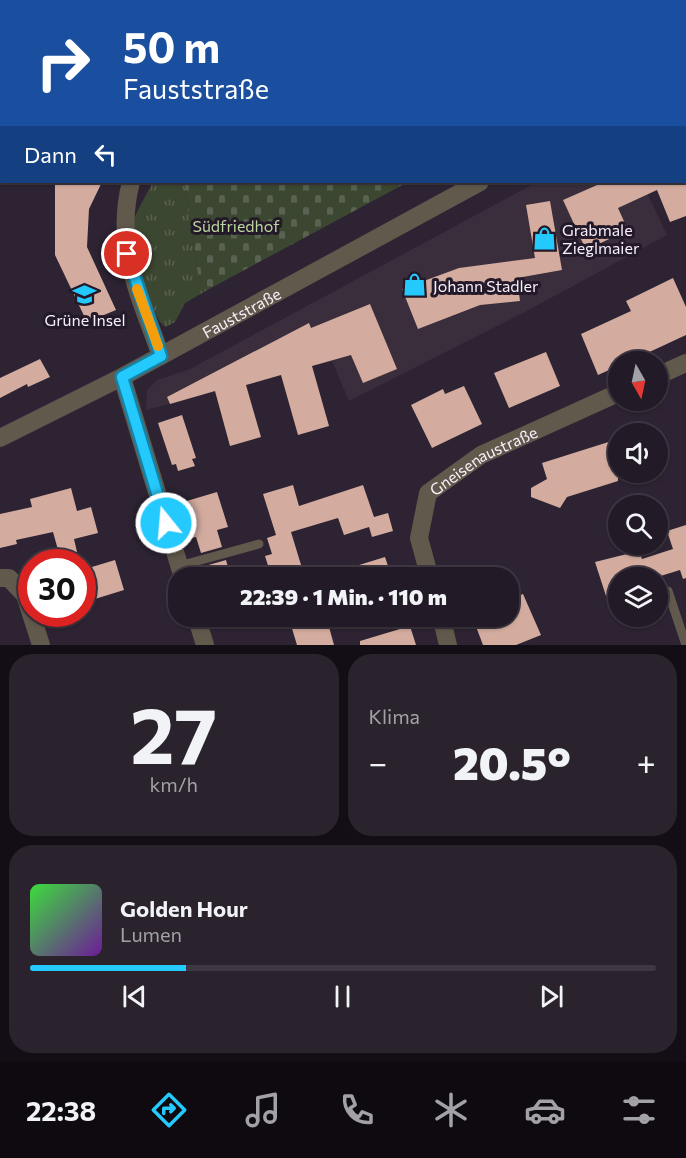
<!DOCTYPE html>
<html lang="de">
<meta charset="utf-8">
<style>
:root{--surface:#221a26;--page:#2a232e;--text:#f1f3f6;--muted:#a2a1a7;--line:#3f3843;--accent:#24c9fe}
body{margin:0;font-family:Commissioner,sans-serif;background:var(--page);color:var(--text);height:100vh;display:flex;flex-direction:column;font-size:22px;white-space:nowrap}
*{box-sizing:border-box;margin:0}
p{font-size:20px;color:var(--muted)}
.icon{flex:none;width:33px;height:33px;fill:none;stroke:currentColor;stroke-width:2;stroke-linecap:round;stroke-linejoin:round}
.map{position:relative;height:645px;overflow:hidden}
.details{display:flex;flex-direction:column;gap:9px;padding:9px;background:#130e15;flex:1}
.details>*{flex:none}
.banner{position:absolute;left:0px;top:0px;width:687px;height:183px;box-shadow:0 2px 4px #0004,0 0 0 2px var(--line);background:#1a4fa0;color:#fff;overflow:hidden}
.needle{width:39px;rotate:171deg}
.buttons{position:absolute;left:608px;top:351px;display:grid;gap:12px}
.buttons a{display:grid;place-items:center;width:60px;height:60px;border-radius:50%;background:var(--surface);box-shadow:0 2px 4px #0004,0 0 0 2px var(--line);font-size:30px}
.speed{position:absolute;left:18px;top:549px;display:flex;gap:12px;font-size:30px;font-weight:700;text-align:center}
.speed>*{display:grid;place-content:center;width:78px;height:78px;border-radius:50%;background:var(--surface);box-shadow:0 2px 4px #0004,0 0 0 2px var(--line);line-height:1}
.speed .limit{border:9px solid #d22;background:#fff;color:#111}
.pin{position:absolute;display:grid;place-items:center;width:51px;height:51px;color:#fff;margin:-26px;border:3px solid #fff;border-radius:50%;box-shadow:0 2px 6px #0007}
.me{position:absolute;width:66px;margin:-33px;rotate:343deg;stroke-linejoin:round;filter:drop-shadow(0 0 4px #0008)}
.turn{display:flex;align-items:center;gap:21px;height:126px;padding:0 24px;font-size:27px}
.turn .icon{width:78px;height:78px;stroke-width:2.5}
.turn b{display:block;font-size:42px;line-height:51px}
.then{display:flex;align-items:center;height:57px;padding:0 24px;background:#0003;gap:12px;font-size:22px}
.big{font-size:45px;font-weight:800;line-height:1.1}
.details .card{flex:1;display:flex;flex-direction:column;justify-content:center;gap:9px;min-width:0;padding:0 21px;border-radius:24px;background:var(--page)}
.details .dial{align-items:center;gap:0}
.dial b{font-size:78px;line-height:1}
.song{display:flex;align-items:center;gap:18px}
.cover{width:72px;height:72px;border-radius:9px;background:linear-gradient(135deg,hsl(120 70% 55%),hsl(280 70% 35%))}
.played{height:6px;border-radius:3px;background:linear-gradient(90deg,var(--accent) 25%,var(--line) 25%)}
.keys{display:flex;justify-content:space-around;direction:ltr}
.heat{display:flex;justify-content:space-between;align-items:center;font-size:33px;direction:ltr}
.details .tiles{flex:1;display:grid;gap:9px;grid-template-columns:1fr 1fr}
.card:last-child{grid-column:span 2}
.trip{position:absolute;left:168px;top:567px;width:351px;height:60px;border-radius:24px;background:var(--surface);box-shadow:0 2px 4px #0004,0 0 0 2px var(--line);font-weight:800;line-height:60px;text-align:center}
.tab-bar{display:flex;height:96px;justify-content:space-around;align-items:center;background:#0e0a0f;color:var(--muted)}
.tab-bar .icon{width:42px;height:42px}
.tab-bar .selected{color:var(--accent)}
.tab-bar b{font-size:27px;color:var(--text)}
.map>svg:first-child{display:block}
</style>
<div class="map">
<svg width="686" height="645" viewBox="0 0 686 645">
<defs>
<pattern id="grass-tufts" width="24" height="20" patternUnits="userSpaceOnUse" patternTransform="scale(1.5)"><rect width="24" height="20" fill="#3c4731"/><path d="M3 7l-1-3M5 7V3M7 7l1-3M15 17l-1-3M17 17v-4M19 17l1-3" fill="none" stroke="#596250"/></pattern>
<pattern id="cemetery-stones" width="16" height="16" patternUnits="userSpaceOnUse" patternTransform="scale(1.5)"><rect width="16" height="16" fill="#3c4731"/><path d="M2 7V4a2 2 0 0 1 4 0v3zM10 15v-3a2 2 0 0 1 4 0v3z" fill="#596250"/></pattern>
</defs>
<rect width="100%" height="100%" fill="#2d2332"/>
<path fill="#3a2e3c" d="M537,182H642L667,235L525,312L349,401L332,361L146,410L147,390L157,380L190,369Z"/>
<path fill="url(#grass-tufts)" d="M153,182H184L199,281L211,288L185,303L175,322L166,327C152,323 132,244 133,228C133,214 147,195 153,182Z"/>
<g fill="url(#cemetery-stones)">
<path d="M132,0H686V30V2Z"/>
<path d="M184,182H408L211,288L199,281Z"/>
</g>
<g fill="#d3ac9f">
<path d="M55,182H102L89,209L87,247L116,310L87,322L55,255Z"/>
<path d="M604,182H686V216L670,222L657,190L618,208L628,230L586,250L563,200Z"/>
<path d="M550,201L562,270L517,278L520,301L480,305L418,329L402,289L459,268L535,258L526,205Z"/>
<path d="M673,278L686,307V335L628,362H618V366L598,375L581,334L631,311L626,301Z"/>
<path d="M370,304L397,369L363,383L351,355L312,366L329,426L298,435L281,375L246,385L261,437L230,446L215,391L170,404L167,397L309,323L311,328Z"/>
<path d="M546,352L560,386L509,408L494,373Z"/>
<path d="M40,359L50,377L28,387L27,384L0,398V378Z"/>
<path d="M464,386L482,424L432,448L411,405L443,389L445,394Z"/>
<path d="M182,415L196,458L192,459L195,466L178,471L176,464L172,465L158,423Z"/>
<path d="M618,439V481L567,497L560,508L531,497V488L547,479L542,463Z"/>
<path d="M293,485L299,506L363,485L374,517L388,513L393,531L372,537L369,527L344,535L338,518L291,532L305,578H272L265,556L272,554L267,538L276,535L263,494Z"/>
<path d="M71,488L77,511L91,507L98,533L74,539L77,552L60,557L53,532L16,540L17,544L0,548V514L32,507L30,499Z"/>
<path d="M217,492L228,527L217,530L222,547L201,553L196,537L190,538L180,503Z"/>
<path d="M686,525V578L683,579L680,570L654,578H618V592L606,596L595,562L639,551L642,559L673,549L667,531Z"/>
<path d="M385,557L392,578H330V574Z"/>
<path d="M115,560L124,590L82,603V570Z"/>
<path d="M226,560L231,578H208L205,566Z"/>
<path d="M523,594L541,635L516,645H483L472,616H508V600Z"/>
<path d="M309,616H326L334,645H297L290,622Z"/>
<path d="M410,626L416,645H360V641Z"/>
</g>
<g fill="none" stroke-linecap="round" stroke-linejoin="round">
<g stroke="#61594c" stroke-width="9">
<path d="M179,566L259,544"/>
<path d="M668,591L686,645"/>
</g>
<g stroke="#61594c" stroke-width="18">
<path d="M106,0V2"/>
<path d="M686,70V69"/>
<path d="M131,182C114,246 140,296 161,356"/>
<path d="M657,376L686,363"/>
<path d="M122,377L183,578"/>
<path id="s1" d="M0,438L122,377L480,182"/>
<path d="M0,578H9L25,595L41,645"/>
<path id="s2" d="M430,578L419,538L428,493L481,455L618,393"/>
<path d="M196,616L205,645"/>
<path d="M441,616L448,645"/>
</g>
</g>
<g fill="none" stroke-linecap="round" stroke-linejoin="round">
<defs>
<path id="route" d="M127,254L161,356L122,377L166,523"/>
</defs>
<use href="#route" stroke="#1783a5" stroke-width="15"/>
<use href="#route" stroke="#24c9fe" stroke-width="10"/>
<path stroke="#f59e0b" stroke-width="10" d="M137,289L158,346"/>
</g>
<defs>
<symbol id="shop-bare" viewBox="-9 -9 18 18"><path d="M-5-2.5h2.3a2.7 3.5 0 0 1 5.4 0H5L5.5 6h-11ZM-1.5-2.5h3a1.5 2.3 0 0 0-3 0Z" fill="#24c9fe" stroke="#231928" stroke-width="2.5" paint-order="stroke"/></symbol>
<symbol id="school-bare" viewBox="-9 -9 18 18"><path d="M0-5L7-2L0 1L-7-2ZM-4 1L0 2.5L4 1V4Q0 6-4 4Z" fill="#24c9fe" stroke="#231928" stroke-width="2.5" paint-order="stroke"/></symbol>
</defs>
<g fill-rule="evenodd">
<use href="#shop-bare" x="528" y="222" width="33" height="33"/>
<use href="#shop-bare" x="398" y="268" width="33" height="33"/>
<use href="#school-bare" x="68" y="278" width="33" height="33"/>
</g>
<g text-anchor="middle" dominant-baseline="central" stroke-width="6" stroke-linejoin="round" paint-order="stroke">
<g font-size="16" fill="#bbd69e" stroke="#231928">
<text x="236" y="225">Südfriedhof</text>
</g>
<g font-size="16" fill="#f7f0fb" stroke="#231928" text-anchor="start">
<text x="562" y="229">Grabmale<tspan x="562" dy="18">Zieglmaier</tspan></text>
<text x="433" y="285">Johann Stadler</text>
<text x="85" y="319" text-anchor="middle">Grüne Insel</text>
</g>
<g font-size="16" fill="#f7f0fb" stroke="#231928">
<text stroke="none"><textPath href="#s1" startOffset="272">Fauststraße</textPath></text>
<text stroke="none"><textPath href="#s2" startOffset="152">Gneisenaustraße</textPath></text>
</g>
</g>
</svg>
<div class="buttons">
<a><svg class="needle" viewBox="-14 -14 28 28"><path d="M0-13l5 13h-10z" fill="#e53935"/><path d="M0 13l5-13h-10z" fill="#a2a1a7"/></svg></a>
<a><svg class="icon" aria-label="sound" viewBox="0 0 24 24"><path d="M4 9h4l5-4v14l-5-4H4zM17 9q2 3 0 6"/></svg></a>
<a><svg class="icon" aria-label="search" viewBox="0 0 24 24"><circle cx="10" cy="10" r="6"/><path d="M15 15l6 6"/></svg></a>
<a><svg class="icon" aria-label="layers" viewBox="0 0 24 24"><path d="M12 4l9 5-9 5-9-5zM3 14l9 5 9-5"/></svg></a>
</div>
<div class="speed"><div class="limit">30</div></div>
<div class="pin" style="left:127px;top:254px;background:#d93025"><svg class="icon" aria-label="arrive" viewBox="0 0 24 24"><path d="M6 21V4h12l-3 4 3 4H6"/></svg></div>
<svg class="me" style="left:166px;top:523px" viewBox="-20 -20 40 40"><circle r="17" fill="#24c9fe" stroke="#fff" stroke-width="3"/><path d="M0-11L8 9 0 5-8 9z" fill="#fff"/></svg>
<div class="trip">22:39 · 1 Min. · 110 m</div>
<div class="banner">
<div class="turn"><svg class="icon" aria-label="right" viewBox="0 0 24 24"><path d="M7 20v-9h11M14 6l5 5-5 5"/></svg><div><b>50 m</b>Fauststraße</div></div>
<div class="then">Dann<svg class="icon" aria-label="left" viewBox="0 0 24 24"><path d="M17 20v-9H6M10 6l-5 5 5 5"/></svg></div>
</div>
</div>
<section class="details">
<div class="tiles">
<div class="card dial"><b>27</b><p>km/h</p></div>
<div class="card"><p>Klima</p>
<div class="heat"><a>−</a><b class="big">20.5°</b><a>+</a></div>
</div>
<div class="card">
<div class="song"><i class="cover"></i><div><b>Golden Hour</b><p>Lumen</p></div></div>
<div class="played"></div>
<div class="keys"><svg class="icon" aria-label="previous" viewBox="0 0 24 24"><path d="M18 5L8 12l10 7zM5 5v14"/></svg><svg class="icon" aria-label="pause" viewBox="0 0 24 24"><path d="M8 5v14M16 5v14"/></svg><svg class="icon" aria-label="next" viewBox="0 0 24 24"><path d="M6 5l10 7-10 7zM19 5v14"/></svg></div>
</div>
</div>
</section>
<nav class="tab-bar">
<b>22:38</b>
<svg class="icon selected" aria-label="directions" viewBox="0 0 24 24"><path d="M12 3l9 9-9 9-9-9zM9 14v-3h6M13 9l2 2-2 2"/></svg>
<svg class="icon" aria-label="music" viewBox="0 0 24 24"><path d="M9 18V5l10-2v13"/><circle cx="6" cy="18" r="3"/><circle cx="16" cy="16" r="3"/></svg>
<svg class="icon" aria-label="phone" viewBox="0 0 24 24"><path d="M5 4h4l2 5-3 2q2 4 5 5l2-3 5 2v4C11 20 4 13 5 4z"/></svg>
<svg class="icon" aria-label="climate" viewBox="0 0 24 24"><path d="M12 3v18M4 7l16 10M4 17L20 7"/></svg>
<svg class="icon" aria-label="car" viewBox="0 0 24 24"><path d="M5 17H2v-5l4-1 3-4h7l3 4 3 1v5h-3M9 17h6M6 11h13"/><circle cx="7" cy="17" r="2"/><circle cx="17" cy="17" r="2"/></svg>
<svg class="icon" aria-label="filters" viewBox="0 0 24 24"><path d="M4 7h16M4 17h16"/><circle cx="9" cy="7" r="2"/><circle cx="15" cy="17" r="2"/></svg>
</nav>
